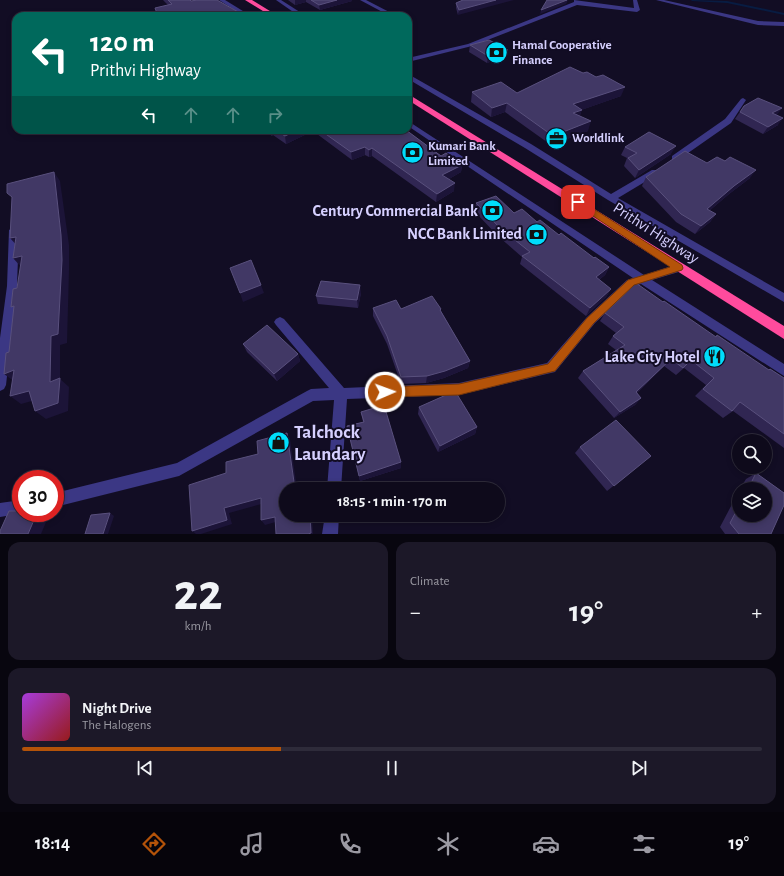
<!DOCTYPE html>
<meta charset="utf-8">
<style>
:root{--surface:#0e0a1b;--page:#1c1828;--text:#f1f3f6;--muted:#9b9aa3;--line:#2e2b3a;--accent:#b45309}
body{margin:0;font-family:"Alegreya Sans",sans-serif;background:var(--page);color:var(--text);height:100vh;display:flex;flex-direction:column;font-size:15px;white-space:nowrap}
*{box-sizing:border-box;margin:0}
p{font-size:13px;color:var(--muted)}
.icon{flex:none;width:22px;height:22px;fill:none;stroke:currentColor;stroke-width:2;stroke-linecap:round;stroke-linejoin:round}
.map{position:relative;height:534px;overflow:hidden}
.details{display:flex;flex-direction:column;gap:8px;padding:8px;background:#08060f;flex:1}
.details>*{flex:none}
.guide{position:absolute;left:12px;top:12px;width:400px;height:122px;border-radius:12px;box-shadow:0 2px 6px #0003,0 0 0 1px var(--line);background:#00695c;color:#fff;overflow:hidden}
.buttons{position:absolute;left:732px;top:434px;display:grid;gap:8px}
.buttons a{display:grid;place-items:center;width:40px;height:40px;border-radius:50%;background:var(--surface);box-shadow:0 2px 6px #0003,0 0 0 1px var(--line);font-size:20px}
.speed{position:absolute;left:12px;top:470px;display:flex;gap:8px;font-size:20px;font-weight:700;text-align:center}
.speed>*{display:grid;place-content:center;width:52px;height:52px;border-radius:50%;background:var(--surface);box-shadow:0 2px 6px #0003,0 0 0 1px var(--line);line-height:1}
.speed .limit{border:6px solid #d22;background:#fff;color:#111}
.pin{position:absolute;display:grid;place-items:center;width:34px;height:34px;color:#fff;margin:-17px;border-radius:8px;box-shadow:0 2px 6px #0006}
.me{position:absolute;width:44px;margin:-22px;rotate:88deg;stroke-linejoin:round;filter:drop-shadow(0 0 3px #0008)}
.turn{display:flex;align-items:center;gap:14px;height:84px;padding:0 12px;font-size:18px}
.turn .icon{width:52px;height:52px;stroke-width:2.5}
.turn b{display:block;font-size:28px;line-height:34px}
.lanes{display:flex;align-items:center;height:38px;padding:0 12px;background:#0003;justify-content:center;gap:20px;direction:ltr}
.lanes .off{opacity:.35}
.big{font-size:30px;font-weight:700;line-height:1.1}
.details .tile{flex:1;display:flex;flex-direction:column;justify-content:center;gap:6px;min-width:0;padding:0 14px;border-radius:12px;background:var(--page)}
.details .dial{align-items:center;gap:0}
.dial b{font-size:52px;line-height:1}
.song{display:flex;align-items:center;gap:12px}
.cover{width:48px;height:48px;border-radius:6px;background:linear-gradient(135deg,hsl(280 70% 55%),hsl(0 70% 35%))}
.played{height:4px;border-radius:2px;background:linear-gradient(90deg,var(--accent) 35%,var(--line) 35%)}
.keys{display:flex;justify-content:space-around;direction:ltr}
.heat{display:flex;justify-content:space-between;align-items:center;font-size:22px;direction:ltr}
.details .tiles{flex:1;display:grid;gap:8px;grid-template-columns:1fr 1fr}
.tile:last-child{grid-column:span 2}
.trip{position:absolute;left:279px;top:482px;width:226px;height:40px;border-radius:20px;background:var(--surface);box-shadow:0 2px 6px #0003,0 0 0 1px var(--line);font-weight:700;line-height:40px;text-align:center}
.dock{display:flex;height:64px;justify-content:space-around;align-items:center;background:#06040b;color:var(--muted)}
.dock .icon{width:28px;height:28px}
.dock .selected{color:var(--accent)}
.dock b{font-size:18px;color:var(--text)}
.map>svg:first-child{display:block}
</style>
<div class="map">
<svg width="784" height="534" viewBox="0 0 784 534">
<rect width="100%" height="100%" fill="#120d24"/>
<g fill="none" stroke-linecap="round" stroke-linejoin="round">
<path fill="#081c42" fill-rule="evenodd" d="M691,0L727,1L784,13V15L727,3L692,1Z"/>
<g fill="#3b3784" fill-rule="evenodd">
<path d="M219,0H225L251,16H244Z"/>
<path d="M276,0H281L306,16H299Z"/>
<path d="M360,0H366L397,16H390Z"/>
<path d="M574,0L634,8L633,0H637L640,10L637,12L577,5L472,46L408,62V58L468,44L574,2Z"/>
<path d="M656,0H664L758,21L784,22V26L758,25Z"/>
<path d="M149,11L151,12L154,16H148L146,13Z"/>
<path d="M408,74L531,144L611,194L652,170H658L659,172L658,174L618,198L784,293V302L608,200L525,148L408,79Z"/>
<path d="M743,98L746,100L731,123L678,160H672V156L725,119L741,99Z"/>
<path d="M408,121L644,275L678,264L682,265L683,268L682,271L652,280L784,364V376L641,284L635,286L595,323L555,372L459,395L347,399L341,489H327L334,400L313,401L179,476L55,507V493L177,463L307,391L311,389L329,388L276,325L274,322L276,319L280,317L284,319L344,388L459,383L547,363L587,317L627,280L633,278L408,126Z"/>
<path d="M14,227L19,230L17,286L6,385L4,389L0,391V338L7,286L9,230Z"/>
<path d="M21,500V513H24L0,517V503Z"/>
<path d="M325,515H339L338,534H322Z"/>
</g>
<g fill="#ff4b9d" fill-rule="evenodd">
<path d="M245,0H252L278,16H271Z"/>
<path d="M408,94L784,326V339L408,100Z"/>
</g>
</g>
<g fill="#302652">
<path d="M163,0H190L191,1L217,0L168,5Z"/>
<path d="M288,0H352V1L320,10L306,2L295,5Z"/>
<path d="M463,0L458,15L456,8V3Z"/>
<path d="M470,45L508,50L507,56L487,63L469,52Z"/>
<path d="M583,73L596,77L621,96L581,110L580,116L588,131L551,145L505,112L491,117L471,102L472,92L517,93Z"/>
<path d="M744,106L777,115L778,125L763,134L735,119Z"/>
<path d="M264,130H406L441,156L462,165L461,172L449,179L454,191L436,202L372,156L369,157L365,155L352,160L313,131L286,144L273,135L272,136Z"/>
<path d="M625,147L671,154L635,178L624,166L627,158L621,155Z"/>
<path d="M646,177L750,178L729,194L709,211L716,214L710,222L695,234L676,222L642,186Z"/>
<path d="M476,203L514,213L537,222L559,235L594,258L609,267L605,275L599,280L611,289L606,297L586,316L520,264L522,257L498,236L475,212Z"/>
<path d="M361,293L358,308L318,304L316,296Z"/>
<path d="M373,308L441,309V311L470,361L468,368L444,378L426,383L401,384L387,344L373,316Z"/>
<path d="M605,313L716,337L769,370L770,369L784,378V448L733,411L723,418L695,396L706,385L684,368L676,375L664,366L637,393L641,398L635,405L614,418L578,378L583,371L616,350L608,344L613,336L616,333L600,321Z"/>
<path d="M243,344L298,354L300,361L277,381L247,352Z"/>
<path d="M419,407L477,427L475,434L438,452L418,414Z"/>
<path d="M361,412L401,468L360,481L347,426L363,422Z"/>
<path d="M580,447L651,456L607,491L575,453Z"/>
<path d="M756,473L784,493V505L771,534H725L720,527L739,491V515H765V489H740L746,479Z"/>
</g>
<g fill="#1c1438">
<path d="M295,0H306V2L295,5Z"/>
<path d="M337,0H352V1L320,10L319,5Z"/>
<path d="M496,0H514L458,15L459,10Z"/>
<path d="M567,0H568L566,4L540,14L541,10Z"/>
<path d="M508,50L507,56L487,63L488,56Z"/>
<path d="M625,87L621,96L573,113L582,110L578,119L573,113V104Z"/>
<path d="M507,103L505,112L491,117L492,108Z"/>
<path d="M782,108L777,115L768,120L772,113Z"/>
<path d="M783,118L778,125L763,134L768,127Z"/>
<path d="M591,121L588,131L551,145L553,136Z"/>
<path d="M270,130H272L273,135L272,136Z"/>
<path d="M298,130H313V131L286,144L285,136Z"/>
<path d="M676,146L671,154L635,178L639,170Z"/>
<path d="M365,147V155L352,160L351,152Z"/>
<path d="M372,148V156L369,157V150Z"/>
<path d="M462,165L461,172L442,183V175Z"/>
<path d="M756,170L750,178L729,194L702,217L707,209L734,186Z"/>
<path d="M54,172L60,181L69,245V270L67,343L60,345V379L69,387L68,411L46,419L35,411L50,382Z"/>
<path d="M455,183L454,191L436,202L437,194Z"/>
<path d="M716,214L710,222L695,234L701,226Z"/>
<path d="M16,237L19,248L10,238Z"/>
<path d="M22,256V268L13,258Z"/>
<path d="M609,267L605,275L591,286L596,277Z"/>
<path d="M261,285L264,293L243,302L240,293Z"/>
<path d="M360,285L361,293L358,308L357,300Z"/>
<path d="M611,289L606,297L586,316L590,308Z"/>
<path d="M298,354L300,361L277,381L274,374Z"/>
<path d="M671,359L630,400L636,392Z"/>
<path d="M470,361L468,368L444,378L426,383L427,376Z"/>
<path d="M14,370L15,382L4,374Z"/>
<path d="M29,391L39,399L21,404L10,396Z"/>
<path d="M641,398L635,405L614,418L620,412Z"/>
<path d="M477,427L475,434L438,452L440,446Z"/>
<path d="M287,433L290,439L297,489H295Z"/>
<path d="M401,462V468L360,481L359,476Z"/>
<path d="M261,498L265,503L229,513L232,524L201,534H196L192,531L224,508Z"/>
<path d="M37,513H45L49,515L41,534H28Z"/>
<path d="M110,513L114,516L108,534H103Z"/>
<path d="M310,515H312L313,534H308Z"/>
<path d="M275,517L279,521L265,525L261,520Z"/>
</g>
<g fill="#413865" stroke="#59507d">
<path d="M168,0H190L191,1L197,0H217L240,13L237,14L240,16H158L155,8L172,4Z"/>
<path d="M311,0H337L319,5Z"/>
<path d="M463,0H496L459,10L456,3Z"/>
<path d="M547,0H567L541,10Z"/>
<path d="M489,40L508,50L488,56L470,45Z"/>
<path d="M570,67L583,73L587,72L596,77L603,75L625,87L573,104L582,110L573,113L591,121L553,136L507,103L492,108L472,92L501,82L517,93Z"/>
<path d="M758,98L782,108L772,113L783,118L768,127L740,112L744,106Z"/>
<path d="M275,130H298L285,136Z"/>
<path d="M320,130H406L441,156L446,153L462,165L442,175L455,183L437,194L372,148L369,150L365,147L351,152Z"/>
<path d="M649,132L676,146L639,170L628,158L637,153L625,147Z"/>
<path d="M685,151L707,163L717,157L725,161L730,157L756,170L734,186L707,209L716,214L701,226L681,214L646,177Z"/>
<path d="M54,172L61,235L62,260L58,334L51,336L50,382L60,378L58,403L35,411L29,391L10,396L14,370L4,374L6,353L9,352L14,306L11,307L13,289L17,288L22,256L13,258L16,237L10,238L12,197L7,193V184Z"/>
<path d="M496,196L514,213L522,209L537,222L540,220L559,235L561,233L594,258L595,257L609,267L596,277L611,289L590,308L522,256L530,252L500,228L476,203Z"/>
<path d="M251,260L261,285L240,293L230,268Z"/>
<path d="M321,281L360,285L357,300L316,296Z"/>
<path d="M636,283L663,302L664,301L716,337L717,335L769,370L770,369L784,378V434L740,402L732,411L703,389L714,378L691,360L683,368L671,359L636,392L641,398L620,412L583,371L625,345L613,336L624,327L605,313Z"/>
<path d="M432,296L441,309L440,310L470,361L445,371L427,376L401,377L387,336L373,308L396,300L401,309Z"/>
<path d="M267,325L298,354L274,374L243,344Z"/>
<path d="M455,391L477,427L440,446L419,407Z"/>
<path d="M384,405L401,462L359,476L347,426L364,422L361,412Z"/>
<path d="M616,420L651,456L614,486L580,447Z"/>
<path d="M287,433L295,489H286V515H310L311,533L308,534H276L275,517L261,520V498L224,508L227,520L192,531L189,485L226,473V462L258,454L257,441Z"/>
<path d="M756,473L784,493V505L771,534H739L730,523L739,506V515H765V489H748Z"/>
<path d="M9,511H21V513H37L28,534H0V531Z"/>
<path d="M110,513L103,534H85L91,515Z"/>
</g>
<path fill="#b45309" stroke="#753606" d="M578,199L682,265L683,268L682,270L634,285L594,323L555,371L459,395L385,397L381,396L380,392L381,388L385,387L459,384L548,364L587,318L628,280L670,267L575,204L574,202Z"/>
<defs>
<symbol id="bank-disc" viewBox="-11 -11 22 22"><circle r="9.5" fill="#00ddfb" stroke="#120d24"/><path d="M-6-4H6V4H-6ZM0-2.3a2.3 2.3 0 1 0 0 4.6a2.3 2.3 0 1 0 0-4.6Z" fill="#111"/></symbol>
<symbol id="office-disc" viewBox="-11 -11 22 22"><circle r="9.5" fill="#00ddfb" stroke="#120d24"/><path d="M-6-3h4V-5.5h4V-3h4V5H-6ZM-1-4.5V-3h2v-1.5ZM-6 0V1H6V0Z" fill="#111"/></symbol>
<symbol id="restaurant-disc" viewBox="-11 -11 22 22"><circle r="9.5" fill="#00ddfb" stroke="#120d24"/><path d="M-5-6h1v4h1v-4h1v4h1v-4h1v5L-1.5 .5V6h-2V.5L-5-1ZM5-6V6H3V1.5H1.5Q1.5-4 5-6Z" fill="#111"/></symbol>
<symbol id="shop-disc" viewBox="-11 -11 22 22"><circle r="9.5" fill="#00ddfb" stroke="#120d24"/><path d="M-5-2.5h2.3a2.7 3.5 0 0 1 5.4 0H5L5.5 6h-11ZM-1.5-2.5h3a1.5 2.3 0 0 0-3 0Z" fill="#111"/></symbol>
</defs>
<g fill-rule="evenodd">
<use href="#bank-disc" x="484" y="40" width="25" height="25"/>
<use href="#office-disc" x="544" y="126" width="25" height="25"/>
<use href="#bank-disc" x="400" y="140" width="25" height="25"/>
<use href="#bank-disc" x="480" y="198" width="25" height="25"/>
<use href="#bank-disc" x="524" y="222" width="25" height="25"/>
<use href="#restaurant-disc" x="702" y="344" width="25" height="25"/>
<use href="#shop-disc" x="266" y="430" width="25" height="25"/>
</g>
<g text-anchor="middle" dominant-baseline="central" stroke-width="4" stroke-linejoin="round" paint-order="stroke">
<g font-size="13" font-weight="bold" fill="#d6d0ff" stroke="#120d24" text-anchor="start">
<text x="512" y="45">Hamal Cooperative<tspan x="512" dy="15">Finance</tspan></text>
<text x="572" y="138">Worldlink</text>
<text x="428" y="146">Kumari Bank<tspan x="428" dy="15">Limited</tspan></text>
</g>
<g font-size="16" font-weight="bold" fill="#d6d0ff" stroke="#120d24" text-anchor="end">
<text x="478" y="211">Century Commercial Bank</text>
<text x="522" y="234">NCC Bank Limited</text>
<text x="700" y="357">Lake City Hotel</text>
</g>
<g font-size="16" fill="#d6d0ff" stroke="#120d24">
<text transform="translate(656 233) rotate(33)">Prithvi Highway</text>
</g>
<g font-size="19" font-weight="bold" fill="#d6d0ff" stroke="#120d24" text-anchor="start">
<text x="294" y="432">Talchock<tspan x="294" dy="22">Laundary</tspan></text>
</g>
</g>
</svg>
<div class="buttons">
<a><svg class="icon" aria-label="search" viewBox="0 0 24 24"><circle cx="10" cy="10" r="6"/><path d="M15 15l6 6"/></svg></a>
<a><svg class="icon" aria-label="layers" viewBox="0 0 24 24"><path d="M12 4l9 5-9 5-9-5zM3 14l9 5 9-5"/></svg></a>
</div>
<div class="speed"><div class="limit">30</div></div>
<div class="pin" style="left:578px;top:202px;background:#d93025"><svg class="icon" aria-label="arrive" viewBox="0 0 24 24"><path d="M6 21V4h12l-3 4 3 4H6"/></svg></div>
<svg class="me" style="left:385px;top:392px" viewBox="-20 -20 40 40"><circle r="17" fill="#b45309" stroke="#fff" stroke-width="3"/><path d="M0-11L8 9 0 5-8 9z" fill="#fff"/></svg>
<div class="trip">18:15 · 1 min · 170 m</div>
<div class="guide">
<div class="turn"><svg class="icon" aria-label="left" viewBox="0 0 24 24"><path d="M17 20v-9H6M10 6l-5 5 5 5"/></svg><div><b>120 m</b>Prithvi Highway</div></div>
<div class="lanes"><svg class="icon" aria-label="left" viewBox="0 0 24 24"><path d="M17 20v-9H6M10 6l-5 5 5 5"/></svg><svg class="icon off" aria-label="ahead" viewBox="0 0 24 24"><path d="M12 20V5M6 11l6-6 6 6"/></svg><svg class="icon off" aria-label="ahead" viewBox="0 0 24 24"><path d="M12 20V5M6 11l6-6 6 6"/></svg><svg class="icon off" aria-label="right" viewBox="0 0 24 24"><path d="M7 20v-9h11M14 6l5 5-5 5"/></svg></div>
</div>
</div>
<section class="details">
<div class="tiles">
<div class="tile dial"><b>22</b><p>km/h</p></div>
<div class="tile"><p>Climate</p>
<div class="heat"><a>−</a><b class="big">19°</b><a>+</a></div>
</div>
<div class="tile">
<div class="song"><i class="cover"></i><div><b>Night Drive</b><p>The Halogens</p></div></div>
<div class="played"></div>
<div class="keys"><svg class="icon" aria-label="previous" viewBox="0 0 24 24"><path d="M18 5L8 12l10 7zM5 5v14"/></svg><svg class="icon" aria-label="pause" viewBox="0 0 24 24"><path d="M8 5v14M16 5v14"/></svg><svg class="icon" aria-label="next" viewBox="0 0 24 24"><path d="M6 5l10 7-10 7zM19 5v14"/></svg></div>
</div>
</div>
</section>
<nav class="dock">
<b>18:14</b>
<svg class="icon selected" aria-label="directions" viewBox="0 0 24 24"><path d="M12 3l9 9-9 9-9-9zM9 14v-3h6M13 9l2 2-2 2"/></svg>
<svg class="icon" aria-label="music" viewBox="0 0 24 24"><path d="M9 18V5l10-2v13"/><circle cx="6" cy="18" r="3"/><circle cx="16" cy="16" r="3"/></svg>
<svg class="icon" aria-label="phone" viewBox="0 0 24 24"><path d="M5 4h4l2 5-3 2q2 4 5 5l2-3 5 2v4C11 20 4 13 5 4z"/></svg>
<svg class="icon" aria-label="climate" viewBox="0 0 24 24"><path d="M12 3v18M4 7l16 10M4 17L20 7"/></svg>
<svg class="icon" aria-label="car" viewBox="0 0 24 24"><path d="M5 17H2v-5l4-1 3-4h7l3 4 3 1v5h-3M9 17h6M6 11h13"/><circle cx="7" cy="17" r="2"/><circle cx="17" cy="17" r="2"/></svg>
<svg class="icon" aria-label="filters" viewBox="0 0 24 24"><path d="M4 7h16M4 17h16"/><circle cx="9" cy="7" r="2"/><circle cx="15" cy="17" r="2"/></svg>
<b>19°</b>
</nav>
